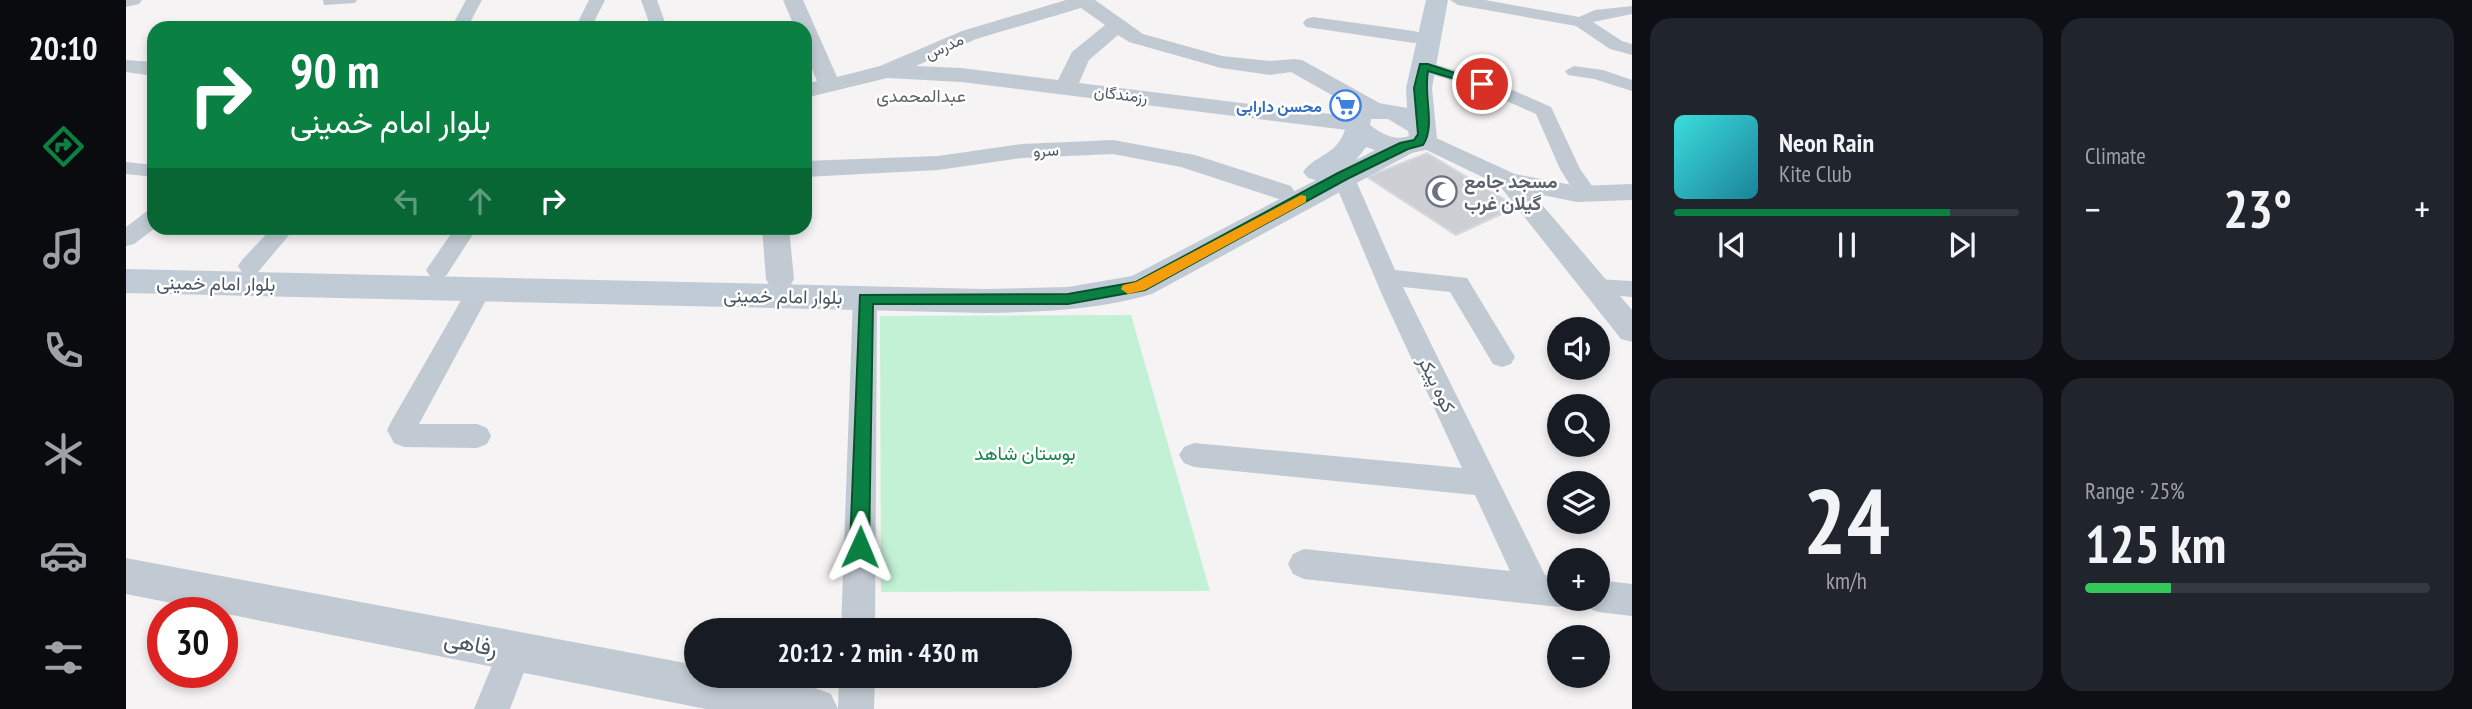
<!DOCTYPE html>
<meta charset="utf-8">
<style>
:root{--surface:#171b24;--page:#20242c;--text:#f1f3f6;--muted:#9ea1a6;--line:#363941;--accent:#0b8043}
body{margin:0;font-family:"PT Sans Narrow",Vazirmatn,sans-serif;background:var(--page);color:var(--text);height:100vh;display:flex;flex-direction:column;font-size:26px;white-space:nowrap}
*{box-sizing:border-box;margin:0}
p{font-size:23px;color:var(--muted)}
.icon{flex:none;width:38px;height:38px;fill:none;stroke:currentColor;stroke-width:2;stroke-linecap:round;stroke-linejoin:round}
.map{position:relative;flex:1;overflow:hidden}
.sheet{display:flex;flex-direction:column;gap:18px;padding:18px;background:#0d0f14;width:840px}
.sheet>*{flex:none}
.banner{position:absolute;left:21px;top:21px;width:665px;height:214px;border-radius:21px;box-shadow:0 4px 10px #0003;background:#0b8043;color:#fff;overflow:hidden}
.buttons{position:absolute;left:1421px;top:317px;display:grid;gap:14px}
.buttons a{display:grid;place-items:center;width:63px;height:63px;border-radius:50%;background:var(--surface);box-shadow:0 4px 10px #0003;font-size:35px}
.speed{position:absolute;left:21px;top:597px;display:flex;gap:14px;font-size:35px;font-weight:700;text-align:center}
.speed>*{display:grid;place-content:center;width:91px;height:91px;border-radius:50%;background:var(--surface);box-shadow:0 4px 10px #0003;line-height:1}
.speed .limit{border:10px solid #d22;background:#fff;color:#111}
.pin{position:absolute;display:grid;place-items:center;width:60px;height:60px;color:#fff;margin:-30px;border:4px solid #fff;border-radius:50%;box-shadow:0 2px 7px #0007}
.me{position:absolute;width:77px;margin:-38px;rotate:1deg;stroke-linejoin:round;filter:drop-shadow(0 0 5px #0008)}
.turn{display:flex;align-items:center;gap:24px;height:147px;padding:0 28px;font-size:32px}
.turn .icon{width:91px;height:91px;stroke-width:2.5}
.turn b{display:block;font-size:49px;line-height:60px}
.lanes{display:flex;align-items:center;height:66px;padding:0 28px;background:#0003;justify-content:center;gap:35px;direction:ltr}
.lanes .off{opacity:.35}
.big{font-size:52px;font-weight:700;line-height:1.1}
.sheet .card{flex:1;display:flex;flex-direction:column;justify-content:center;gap:10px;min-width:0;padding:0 24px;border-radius:21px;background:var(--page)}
.sheet .dial{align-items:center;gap:0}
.dial b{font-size:91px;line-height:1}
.song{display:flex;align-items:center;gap:21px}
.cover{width:84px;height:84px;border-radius:10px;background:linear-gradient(135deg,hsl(180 70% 55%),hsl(190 70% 35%))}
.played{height:7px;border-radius:4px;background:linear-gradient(90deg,var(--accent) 80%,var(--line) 80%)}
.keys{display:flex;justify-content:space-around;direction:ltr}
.heat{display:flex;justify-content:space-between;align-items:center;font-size:38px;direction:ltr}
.charge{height:10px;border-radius:5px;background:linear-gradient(90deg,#34c759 25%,var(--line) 0)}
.sheet .tiles{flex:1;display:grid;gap:18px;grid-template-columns:repeat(2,1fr)}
.trip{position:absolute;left:558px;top:618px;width:388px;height:70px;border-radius:35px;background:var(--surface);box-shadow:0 4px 10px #0003;font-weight:700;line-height:70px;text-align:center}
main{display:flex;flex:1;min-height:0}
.dock{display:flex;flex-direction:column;width:126px;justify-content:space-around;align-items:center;background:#090b0e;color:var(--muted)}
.dock .icon{width:49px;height:49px}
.dock .current{color:var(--accent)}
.dock b{font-size:32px;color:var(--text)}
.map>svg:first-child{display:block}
</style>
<main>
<nav class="dock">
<b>20:10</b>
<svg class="icon current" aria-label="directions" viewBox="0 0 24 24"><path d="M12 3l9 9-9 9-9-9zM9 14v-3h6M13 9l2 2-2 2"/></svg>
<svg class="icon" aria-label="music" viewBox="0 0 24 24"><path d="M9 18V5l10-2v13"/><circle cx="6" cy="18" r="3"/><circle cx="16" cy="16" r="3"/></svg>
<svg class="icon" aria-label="phone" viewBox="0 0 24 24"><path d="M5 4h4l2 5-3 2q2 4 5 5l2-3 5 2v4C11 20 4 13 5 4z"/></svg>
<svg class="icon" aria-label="climate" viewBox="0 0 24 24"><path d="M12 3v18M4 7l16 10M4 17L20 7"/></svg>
<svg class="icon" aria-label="car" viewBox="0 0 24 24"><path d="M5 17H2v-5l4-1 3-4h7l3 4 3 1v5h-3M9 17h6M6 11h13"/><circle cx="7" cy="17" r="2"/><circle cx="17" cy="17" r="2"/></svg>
<svg class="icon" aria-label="filters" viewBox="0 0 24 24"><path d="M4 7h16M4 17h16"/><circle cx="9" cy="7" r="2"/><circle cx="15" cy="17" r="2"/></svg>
</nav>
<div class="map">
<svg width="1506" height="709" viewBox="0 0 1506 709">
<rect width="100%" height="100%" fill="#f5f3f3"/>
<path fill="#c3f1d5" d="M1005,315L1084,591L755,592L754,316Z"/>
<path fill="#cdcfd5" stroke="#d7d9de" stroke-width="2" d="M1301,153L1391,207L1330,235L1241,177Z"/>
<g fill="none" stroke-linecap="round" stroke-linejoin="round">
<g fill="#c1cad2" fill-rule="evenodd">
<path d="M197,0H231L229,3L198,5Z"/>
<path d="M340,0H356L341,28H325Z"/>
<path d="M463,0H479L465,28H449Z"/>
<path d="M515,0H531L541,28H525Z"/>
<path d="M1324,0H1359L1453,17L1469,10L1506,6V14L1467,22L1496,41L1506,44V55L1484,49L1450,26L1332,5Z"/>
<path d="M1298,61L1366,81L1425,107L1454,169L1471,193L1468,198H1452L1434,169L1410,114L1353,89L1292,70L1289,66L1292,62Z"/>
<path d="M1448,66L1477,70L1506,80V91L1468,79L1442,75L1439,71Z"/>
<path d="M0,162L28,165V177L0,174Z"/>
<path d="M1217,170L1224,172L1228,176L1269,270L1341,278L1389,357L1385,364L1376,367L1367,364L1324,292L1277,287L1419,575L1433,577V598H1447L1445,603L1433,607L1178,579L1167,574L1162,564L1167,554L1178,549L1384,571L1349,495L1068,467L1058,463L1053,455L1058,447L1068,443L1336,468L1257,297L1206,176L1210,172Z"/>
<path d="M28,210L29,228L8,244L0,246V227L20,212Z"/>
<path d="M146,228H169L132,272L124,274L116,272L112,266L116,260Z"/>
<path d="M329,228H351L320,276L312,278L304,276L300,270Z"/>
<path d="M1470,279L1506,281V297L1461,293L1458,287L1461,281Z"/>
<path d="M354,281L363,283L366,289L293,424H351L361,428L365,436L361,444L351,448L278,447L268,443L261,430L265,422L345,283Z"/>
<path d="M739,289L748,292L751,298L749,630H715L727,298L730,292Z"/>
<path d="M1472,580L1506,584V616L1472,612L1460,607L1457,598H1472Z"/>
<path d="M389,634L401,639L406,651L384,709H348L377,639Z"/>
<path d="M713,676H749L748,709H712Z"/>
</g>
<g fill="#c1cad2" fill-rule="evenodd">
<path d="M0,0H16L13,4L0,7Z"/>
<path d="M657,0H677L711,77L754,66L836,31L940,0H969L1017,34L1096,56L1144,61L1168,59L1176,60L1257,105L1261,110L1257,115H1241L1165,72L1144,75L1095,68L1003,42L992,35L963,60L953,83L1229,117L1237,119L1241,124L1237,129L1229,131L835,82L761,78L679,98V84L691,81L679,52V28H669ZM955,8L979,25L946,52L932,80L835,68L790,66L850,39Z"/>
<path d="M1187,17L1288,31L1295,33L1298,37L1295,41L1288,43L1180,27L1177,23L1180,19Z"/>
<path d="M0,60L28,62V76L0,72Z"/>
<path d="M1297,132L1389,174L1451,186L1506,184V200L1451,202L1406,193L1506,310V342L1495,339L1373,185L1288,144L1285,139L1288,134Z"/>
<path d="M987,140L1069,155L1165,186L1169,192L1165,198L1156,200L1055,167L987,154L896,158L812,170L679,177V161L812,156L896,144Z"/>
<path d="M636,228H663L668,279L664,286L654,289L644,286L640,279Z"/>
<path d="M0,558L570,665V676C616,676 663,676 705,694L712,709H580L0,594Z"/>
</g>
<path fill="#c1cbd6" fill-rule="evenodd" d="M1300,0H1322L1306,88L1311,139L1299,150L1286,153L1026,294C971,310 916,312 859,313L0,293V269L859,289L942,287L1006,276L1190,180L1182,178L1177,172C1190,154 1210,156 1219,130L1215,124L1223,108L1247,102L1281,108L1280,88ZM1245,119H1262L1282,131L1283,136C1268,141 1256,134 1244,125ZM1240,147L1249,150L1230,160Z"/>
</g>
<path fill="#0b8043" stroke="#07532c" stroke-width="2" d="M1294,64H1302L1362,84L1356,87L1302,71C1297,96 1310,126 1297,145L1282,149L1221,179L1019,290L942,304H747L743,547L741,553L734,556L727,553L724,547L734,295L942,294L1010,282L1212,173L1274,143L1288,140L1292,134L1288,88Z"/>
<path fill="#f59e0b" d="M1175,195L1180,196V202L1019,290L1002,294L995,289L997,285L1010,282Z"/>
<defs>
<symbol id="supermarket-ring" viewBox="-11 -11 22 22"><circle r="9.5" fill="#fff" stroke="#3f7fe0" stroke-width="1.5"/><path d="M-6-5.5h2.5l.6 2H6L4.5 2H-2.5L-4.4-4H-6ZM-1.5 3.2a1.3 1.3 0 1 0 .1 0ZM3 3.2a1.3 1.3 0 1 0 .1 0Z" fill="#3f7fe0"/></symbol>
<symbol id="mosque-ring" viewBox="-11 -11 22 22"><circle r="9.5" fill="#fff" stroke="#6b7280" stroke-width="1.5"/><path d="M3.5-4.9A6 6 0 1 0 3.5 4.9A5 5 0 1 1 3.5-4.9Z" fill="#6b7280"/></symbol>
</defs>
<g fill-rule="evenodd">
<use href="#supermarket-ring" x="1202" y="88" width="35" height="35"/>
<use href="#mosque-ring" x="1298" y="174" width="35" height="35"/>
</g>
<g text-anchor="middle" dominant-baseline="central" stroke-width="5" stroke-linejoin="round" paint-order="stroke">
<g font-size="16" fill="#4a5661" stroke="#fff">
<text transform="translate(818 46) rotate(-24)">مدرس</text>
<text transform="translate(995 94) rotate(7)">رزمندگان</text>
<text transform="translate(920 150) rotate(-3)">سرو</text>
</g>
<g font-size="16" font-weight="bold" fill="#366cbe" stroke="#fff" text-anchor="end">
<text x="1196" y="106">محسن دارابی</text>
</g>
<g font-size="18" fill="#5f6368" stroke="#fff">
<text x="795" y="95">عبدالمحمدی</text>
</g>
<g font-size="19" font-weight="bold" fill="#5b616d" stroke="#fff" text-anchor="start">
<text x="1338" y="181">مسجد جامع<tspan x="1338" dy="22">گیلان غرب</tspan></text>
</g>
<g font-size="19" fill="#4a5661" stroke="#fff">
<text transform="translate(90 283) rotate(1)">بلوار امام خمینی</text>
<text transform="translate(657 296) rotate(1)">بلوار امام خمینی</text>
<text transform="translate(1311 384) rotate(64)">کوه پیکر</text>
</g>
<g font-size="19" fill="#17864f" stroke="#fff">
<text x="899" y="453">بوستان شاهد</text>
</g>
<g font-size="23" fill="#4a5661" stroke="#fff">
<text transform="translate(345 643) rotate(11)">رفاهی</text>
</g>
</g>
</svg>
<div class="buttons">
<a><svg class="icon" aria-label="sound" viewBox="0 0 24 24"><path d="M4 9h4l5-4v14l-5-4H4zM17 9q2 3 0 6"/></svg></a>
<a><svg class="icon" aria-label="search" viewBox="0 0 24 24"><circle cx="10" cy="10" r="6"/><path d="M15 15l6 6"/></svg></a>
<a><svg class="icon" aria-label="layers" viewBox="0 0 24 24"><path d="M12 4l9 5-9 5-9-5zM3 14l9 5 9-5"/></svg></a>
<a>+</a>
<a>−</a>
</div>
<div class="speed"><div class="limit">30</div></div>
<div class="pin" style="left:1356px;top:84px;background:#d93025"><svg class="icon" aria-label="arrive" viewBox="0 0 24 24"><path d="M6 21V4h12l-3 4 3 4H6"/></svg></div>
<svg class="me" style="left:734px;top:547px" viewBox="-20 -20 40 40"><path d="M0-17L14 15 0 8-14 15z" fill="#0b8043" stroke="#fff" stroke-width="4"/></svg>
<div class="trip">20:12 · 2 min · 430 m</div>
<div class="banner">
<div class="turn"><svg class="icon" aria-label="right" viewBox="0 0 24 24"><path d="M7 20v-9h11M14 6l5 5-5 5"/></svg><div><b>90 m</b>بلوار امام خمینی</div></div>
<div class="lanes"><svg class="icon off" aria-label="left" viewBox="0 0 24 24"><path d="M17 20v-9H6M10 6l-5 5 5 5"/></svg><svg class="icon off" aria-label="ahead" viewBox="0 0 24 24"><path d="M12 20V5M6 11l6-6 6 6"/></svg><svg class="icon" aria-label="right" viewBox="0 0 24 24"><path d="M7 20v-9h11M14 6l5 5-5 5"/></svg></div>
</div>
</div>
<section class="sheet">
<div class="tiles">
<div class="card">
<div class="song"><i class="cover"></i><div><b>Neon Rain</b><p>Kite Club</p></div></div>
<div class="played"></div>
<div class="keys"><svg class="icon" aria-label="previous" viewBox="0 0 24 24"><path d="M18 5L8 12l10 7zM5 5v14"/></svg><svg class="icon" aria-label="pause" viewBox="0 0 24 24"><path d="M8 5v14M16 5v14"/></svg><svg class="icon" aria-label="next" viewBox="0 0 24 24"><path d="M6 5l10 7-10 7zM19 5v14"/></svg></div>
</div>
<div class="card"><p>Climate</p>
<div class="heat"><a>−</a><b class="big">23°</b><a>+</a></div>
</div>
<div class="card dial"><b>24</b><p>km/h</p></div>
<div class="card"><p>Range · 25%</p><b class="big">125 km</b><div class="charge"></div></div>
</div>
</section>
</main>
